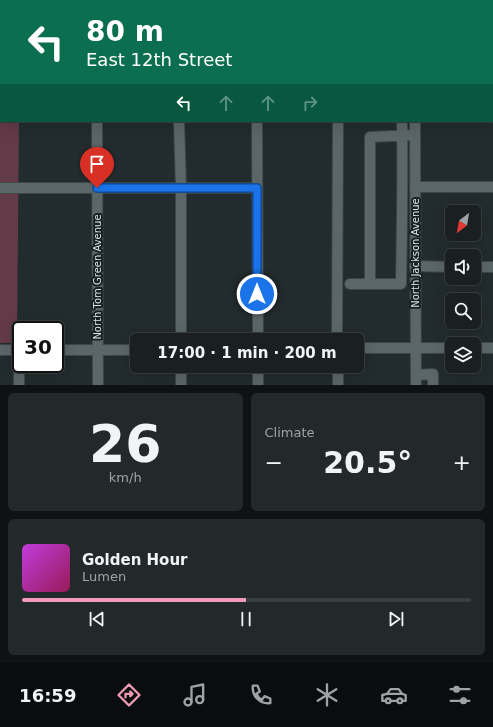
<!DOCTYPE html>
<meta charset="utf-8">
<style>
:root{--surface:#1a2022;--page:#23282a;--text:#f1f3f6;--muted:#9fa3a5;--line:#383e40;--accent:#f09ab7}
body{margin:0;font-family:"DejaVu Sans",sans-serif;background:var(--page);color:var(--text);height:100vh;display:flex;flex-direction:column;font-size:15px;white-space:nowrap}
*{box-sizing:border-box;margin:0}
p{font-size:13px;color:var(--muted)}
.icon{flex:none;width:22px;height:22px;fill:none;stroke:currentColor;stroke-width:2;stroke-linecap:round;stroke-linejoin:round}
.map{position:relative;height:385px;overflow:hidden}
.side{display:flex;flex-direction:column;gap:8px;padding:8px;background:#0e1213;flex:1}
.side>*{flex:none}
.top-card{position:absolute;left:0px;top:0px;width:493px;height:122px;box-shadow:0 4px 16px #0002,0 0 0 1px var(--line);background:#0b6e4f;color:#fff;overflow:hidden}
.needle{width:26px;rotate:211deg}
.controls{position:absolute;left:445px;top:205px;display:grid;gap:8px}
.controls a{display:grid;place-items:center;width:36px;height:36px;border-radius:6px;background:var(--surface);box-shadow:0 4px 16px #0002,0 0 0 1px var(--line);font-size:20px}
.speed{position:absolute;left:12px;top:321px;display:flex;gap:8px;font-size:20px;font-weight:700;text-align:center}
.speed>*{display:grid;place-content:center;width:52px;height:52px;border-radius:50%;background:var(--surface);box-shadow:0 4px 16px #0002,0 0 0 1px var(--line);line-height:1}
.speed .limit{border:2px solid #111;border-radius:6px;background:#fff;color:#111}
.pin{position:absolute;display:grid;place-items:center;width:34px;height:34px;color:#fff;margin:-41px -17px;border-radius:50% 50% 50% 0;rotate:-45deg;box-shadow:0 0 4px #0007}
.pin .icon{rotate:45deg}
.me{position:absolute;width:44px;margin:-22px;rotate:0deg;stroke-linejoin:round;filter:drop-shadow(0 0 3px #0008)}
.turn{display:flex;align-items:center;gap:14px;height:84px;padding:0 20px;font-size:18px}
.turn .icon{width:52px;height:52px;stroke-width:2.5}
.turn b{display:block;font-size:28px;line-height:34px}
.lanes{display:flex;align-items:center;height:38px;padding:0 20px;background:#0003;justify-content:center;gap:20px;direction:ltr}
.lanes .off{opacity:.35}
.big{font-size:30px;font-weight:700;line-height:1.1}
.side .tile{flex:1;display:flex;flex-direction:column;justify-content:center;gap:6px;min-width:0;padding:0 14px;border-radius:6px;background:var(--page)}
.side .dial{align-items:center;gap:0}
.dial b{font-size:52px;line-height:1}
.song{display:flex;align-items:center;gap:12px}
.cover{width:48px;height:48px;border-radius:6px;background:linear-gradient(135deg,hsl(290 70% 55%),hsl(330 70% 35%))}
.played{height:4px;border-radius:2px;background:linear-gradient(90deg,var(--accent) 50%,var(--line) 50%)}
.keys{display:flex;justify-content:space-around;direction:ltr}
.heat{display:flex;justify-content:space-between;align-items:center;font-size:22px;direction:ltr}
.side .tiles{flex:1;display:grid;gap:8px;grid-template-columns:1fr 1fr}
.tile:last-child{grid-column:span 2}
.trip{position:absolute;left:130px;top:333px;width:234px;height:40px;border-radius:6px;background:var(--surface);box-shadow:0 4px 16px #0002,0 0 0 1px var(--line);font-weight:700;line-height:40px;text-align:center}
.tab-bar{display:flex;height:64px;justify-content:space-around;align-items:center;background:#0a0d0e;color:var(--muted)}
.tab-bar .icon{width:28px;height:28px}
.tab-bar .on{color:var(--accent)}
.tab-bar b{font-size:18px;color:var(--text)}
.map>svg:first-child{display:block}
</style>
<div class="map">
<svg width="493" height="385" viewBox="0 0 493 385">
<rect width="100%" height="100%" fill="#222b2d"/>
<path fill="#633a48" d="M0,41L1,121H19L17,343H0Z"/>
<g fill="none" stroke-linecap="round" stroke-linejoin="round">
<defs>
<g id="minor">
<path d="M96,0V1"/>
<path d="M256,0V1"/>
<path d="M338,0V1"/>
<path d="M416,0V1"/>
<path d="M177,1V0"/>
<path d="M492,28H493"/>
<path d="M0,30H1"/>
<path d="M97,121L98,385"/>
<path d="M179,121L181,188V340"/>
<path d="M257,121L258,340"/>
<path d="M402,121C403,175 402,230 401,284H370V137L415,135"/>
<path d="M415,121L416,385"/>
<path d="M415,187H493"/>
<path d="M0,188H257"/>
<path d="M415,266L452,267"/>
<path d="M474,267H493"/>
<path d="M350,284H370"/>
<path d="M337,340L338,121"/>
<path d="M357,348H452"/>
<path d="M474,348H493"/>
<path d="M0,350H21"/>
<path d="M19,350V385"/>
<path d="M55,350H137"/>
<path d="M258,366V385"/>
<path d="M338,366V385"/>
<path d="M416,375L433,374V385"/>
<path d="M181,385V366"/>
</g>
</defs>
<use href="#minor" stroke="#3e4647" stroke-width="12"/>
<use href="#minor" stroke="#5b6668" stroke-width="10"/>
</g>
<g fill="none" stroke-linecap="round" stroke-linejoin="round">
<defs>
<path id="route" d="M97,188H257V294"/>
</defs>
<use href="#route" stroke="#114b97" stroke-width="10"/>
<use href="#route" stroke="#1a73e8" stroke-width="7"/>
</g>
<g text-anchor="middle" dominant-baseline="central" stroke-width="4" stroke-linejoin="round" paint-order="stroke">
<g font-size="10" fill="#dee4e6" stroke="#182123">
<text transform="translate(415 253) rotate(-90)">North Jackson Avenue</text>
<text transform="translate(97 277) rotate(-90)">North Tom Green Avenue</text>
</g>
</g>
</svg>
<div class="controls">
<a><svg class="needle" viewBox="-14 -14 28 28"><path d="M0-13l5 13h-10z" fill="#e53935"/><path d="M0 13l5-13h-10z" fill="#9fa3a5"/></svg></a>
<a><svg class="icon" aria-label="sound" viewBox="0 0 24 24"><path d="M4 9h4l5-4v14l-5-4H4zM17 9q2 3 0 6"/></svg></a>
<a><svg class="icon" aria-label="search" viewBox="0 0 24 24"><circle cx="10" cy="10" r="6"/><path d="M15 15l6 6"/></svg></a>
<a><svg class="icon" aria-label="layers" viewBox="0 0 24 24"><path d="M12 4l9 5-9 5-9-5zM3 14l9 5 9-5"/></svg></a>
</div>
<div class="speed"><div class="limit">30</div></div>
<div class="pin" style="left:97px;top:188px;background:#d93025"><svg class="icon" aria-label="arrive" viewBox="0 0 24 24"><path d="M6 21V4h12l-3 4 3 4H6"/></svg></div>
<svg class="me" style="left:257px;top:294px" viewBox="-20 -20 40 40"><circle r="17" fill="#1a73e8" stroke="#fff" stroke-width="3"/><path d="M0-11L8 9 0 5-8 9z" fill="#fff"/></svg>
<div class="trip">17:00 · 1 min · 200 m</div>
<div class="top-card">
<div class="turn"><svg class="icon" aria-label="left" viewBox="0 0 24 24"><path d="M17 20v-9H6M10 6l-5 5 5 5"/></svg><div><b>80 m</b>East 12th Street</div></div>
<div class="lanes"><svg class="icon" aria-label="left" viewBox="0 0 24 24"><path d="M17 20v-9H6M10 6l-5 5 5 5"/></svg><svg class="icon off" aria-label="ahead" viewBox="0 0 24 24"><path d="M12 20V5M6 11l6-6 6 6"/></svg><svg class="icon off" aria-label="ahead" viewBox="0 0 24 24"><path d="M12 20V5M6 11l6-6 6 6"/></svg><svg class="icon off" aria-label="right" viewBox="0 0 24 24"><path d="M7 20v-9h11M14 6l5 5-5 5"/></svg></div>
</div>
</div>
<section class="side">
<div class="tiles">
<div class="tile dial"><b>26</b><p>km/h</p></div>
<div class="tile"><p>Climate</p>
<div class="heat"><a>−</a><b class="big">20.5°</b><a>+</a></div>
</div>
<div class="tile">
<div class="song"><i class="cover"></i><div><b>Golden Hour</b><p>Lumen</p></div></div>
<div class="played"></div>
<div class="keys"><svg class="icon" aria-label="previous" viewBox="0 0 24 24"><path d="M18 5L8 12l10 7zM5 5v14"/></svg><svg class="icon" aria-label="pause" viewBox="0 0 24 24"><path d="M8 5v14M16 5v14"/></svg><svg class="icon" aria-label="next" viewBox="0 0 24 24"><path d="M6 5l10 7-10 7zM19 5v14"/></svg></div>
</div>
</div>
</section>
<nav class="tab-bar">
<b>16:59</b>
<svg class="icon on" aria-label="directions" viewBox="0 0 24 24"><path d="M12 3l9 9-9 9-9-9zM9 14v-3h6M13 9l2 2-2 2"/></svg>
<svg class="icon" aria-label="music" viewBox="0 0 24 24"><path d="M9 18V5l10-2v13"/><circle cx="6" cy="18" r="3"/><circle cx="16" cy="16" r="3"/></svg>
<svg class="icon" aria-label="phone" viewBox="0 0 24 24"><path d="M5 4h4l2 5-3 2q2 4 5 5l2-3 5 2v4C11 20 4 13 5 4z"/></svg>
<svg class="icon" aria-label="climate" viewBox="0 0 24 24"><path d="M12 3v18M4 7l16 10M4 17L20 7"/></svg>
<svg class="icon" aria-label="car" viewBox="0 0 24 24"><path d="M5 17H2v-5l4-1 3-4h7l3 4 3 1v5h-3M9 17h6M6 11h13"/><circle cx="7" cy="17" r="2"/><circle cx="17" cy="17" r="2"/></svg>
<svg class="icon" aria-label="filters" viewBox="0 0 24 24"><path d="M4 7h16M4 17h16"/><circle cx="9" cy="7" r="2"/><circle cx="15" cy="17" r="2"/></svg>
</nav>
